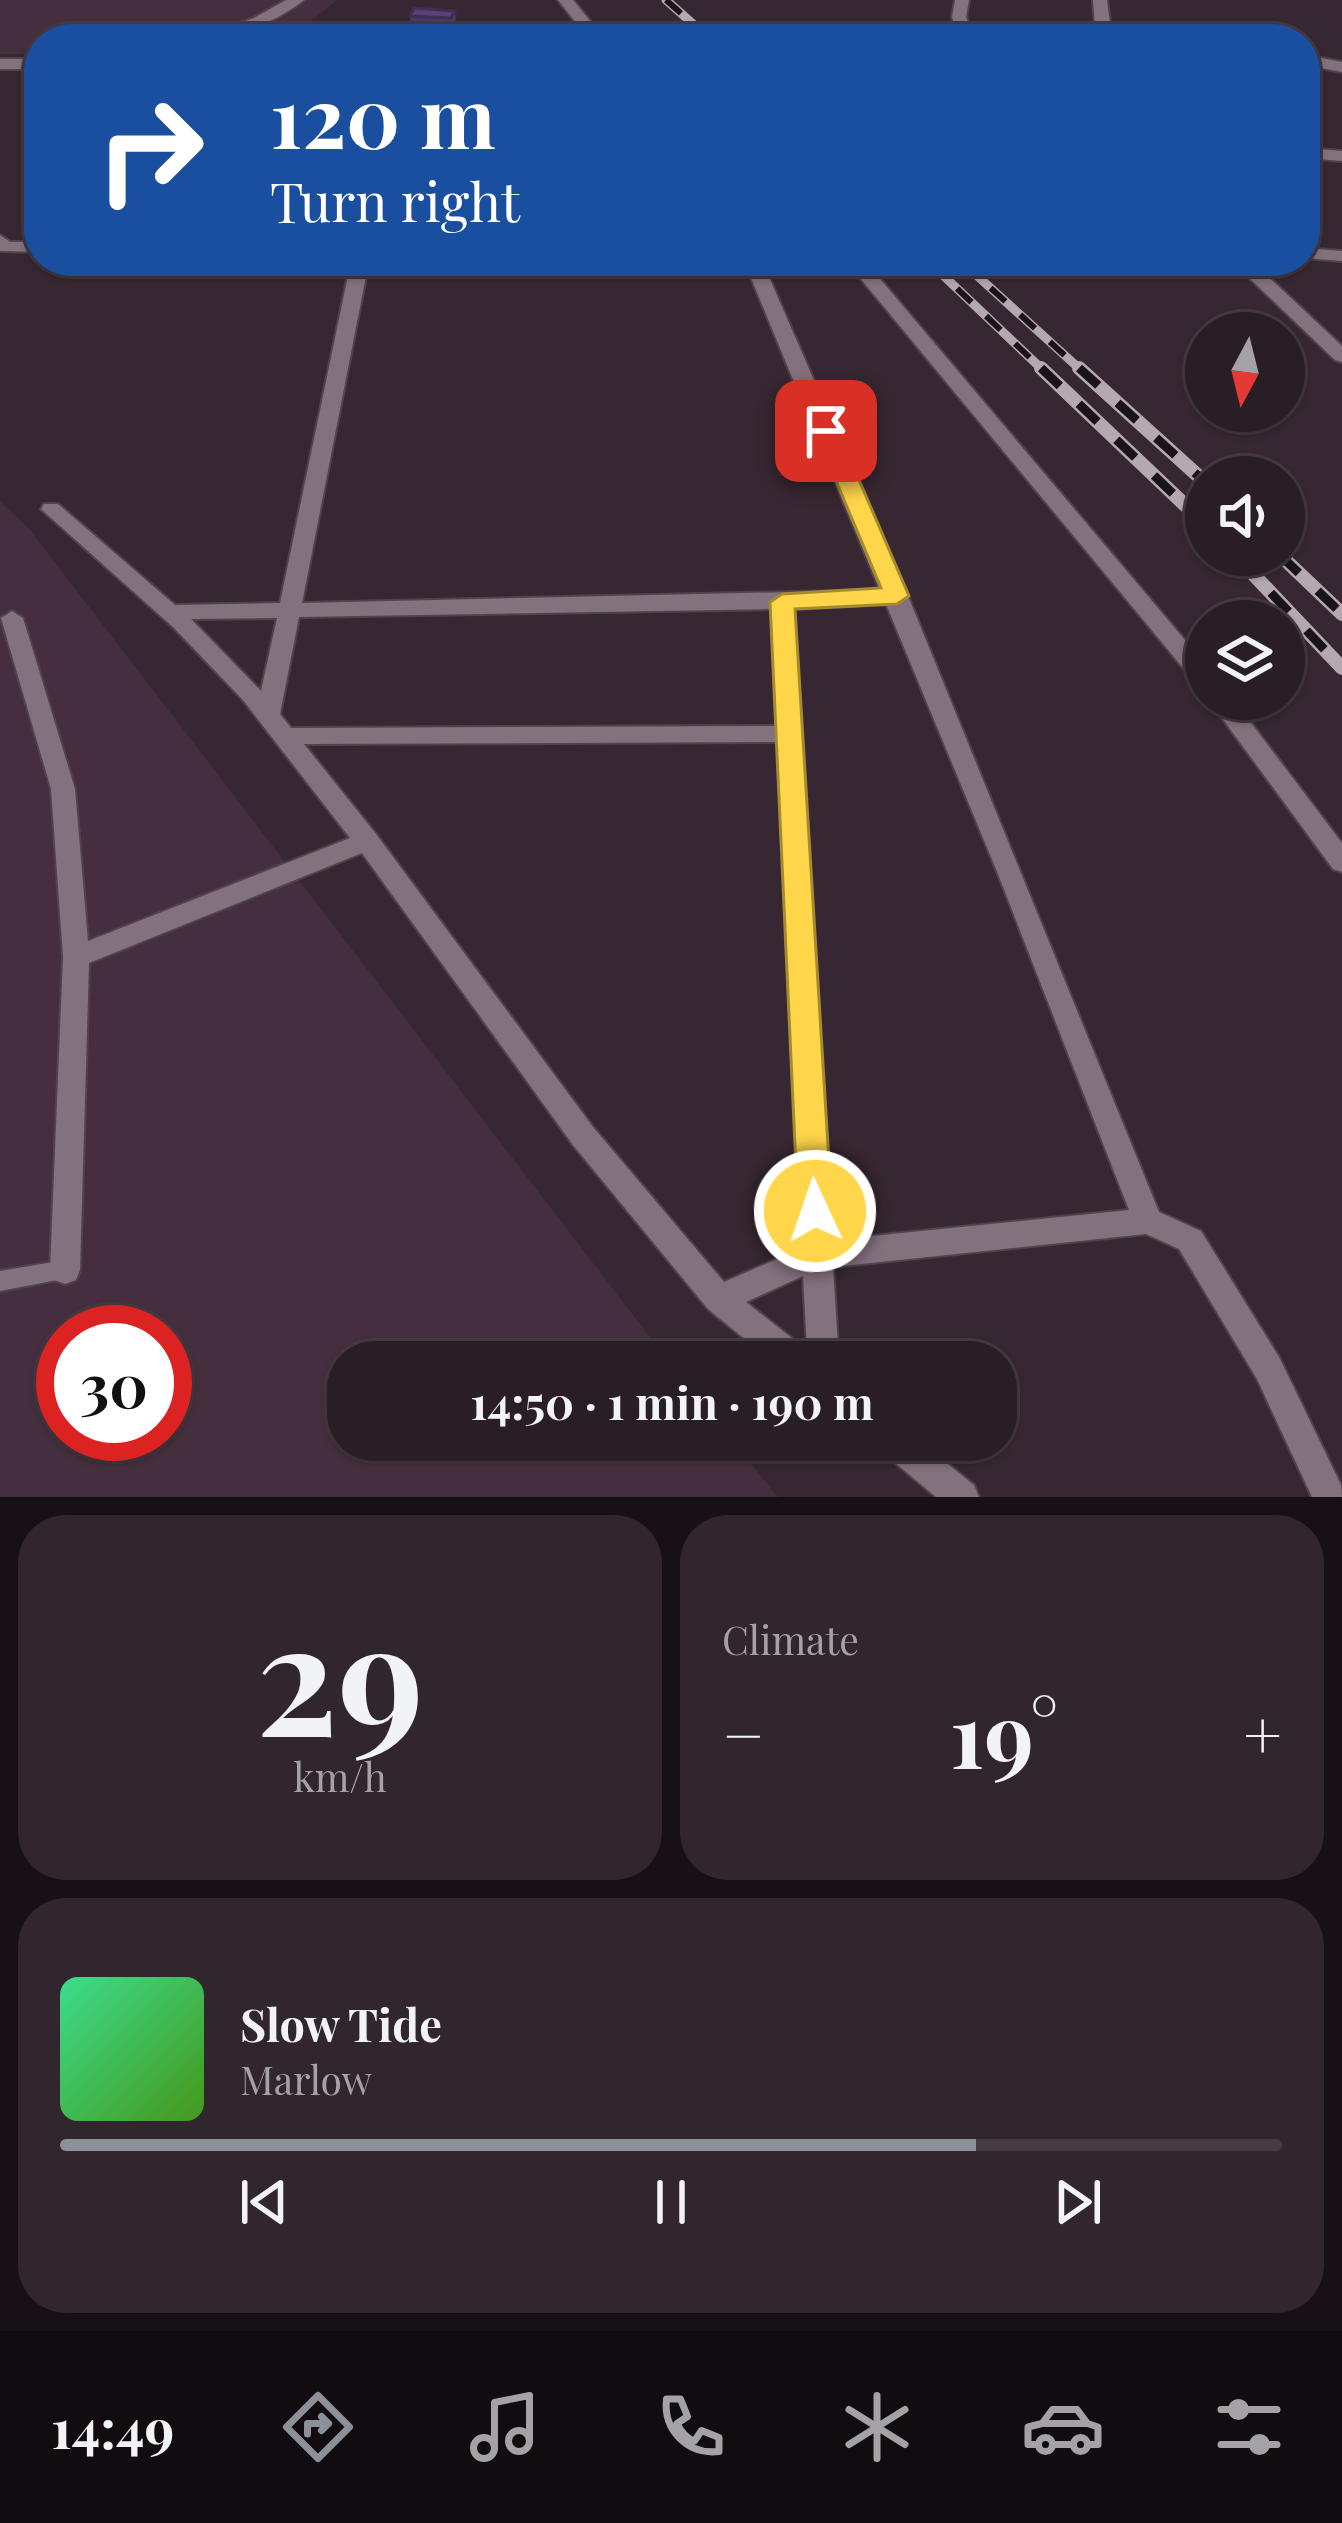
<!DOCTYPE html>
<meta charset="utf-8">
<style>
:root{--surface:#291d26;--page:#31262e;--text:#f1f3f6;--muted:#a5a2a7;--line:#453b43;--accent:#8c9099}
body{margin:0;font-family:"Playfair Display",serif;background:var(--page);color:var(--text);height:100vh;display:flex;flex-direction:column;font-size:45px;white-space:nowrap}
*{box-sizing:border-box;margin:0}
p{font-size:39px;color:var(--muted)}
.icon{flex:none;width:66px;height:66px;fill:none;stroke:currentColor;stroke-width:2;stroke-linecap:round;stroke-linejoin:round}
.map{position:relative;height:1497px;overflow:hidden}
.details{display:flex;flex-direction:column;gap:18px;padding:18px;background:#171015;flex:1}
.details>*{flex:none}
.guide{position:absolute;left:24px;top:24px;width:1296px;height:252px;border-radius:48px;box-shadow:0 3px 9px #0004,0 0 0 3px var(--line);background:#1a4fa0;color:#fff;overflow:hidden}
.needle{width:78px;rotate:187deg}
.controls{position:absolute;left:1185px;top:312px;display:grid;gap:24px}
.controls a{display:grid;place-items:center;width:120px;height:120px;border-radius:50%;background:var(--surface);box-shadow:0 3px 9px #0004,0 0 0 3px var(--line);font-size:60px}
.speed{position:absolute;left:36px;top:1305px;display:flex;gap:24px;font-size:60px;font-weight:700;text-align:center}
.speed>*{display:grid;place-content:center;width:156px;height:156px;border-radius:50%;background:var(--surface);box-shadow:0 3px 9px #0004,0 0 0 3px var(--line);line-height:1}
.speed .limit{border:18px solid #d22;background:#fff;color:#111}
.pin{position:absolute;display:grid;place-items:center;width:102px;height:102px;color:#fff;margin:-51px;border-radius:24px;box-shadow:0 6px 18px #0006}
.me{position:absolute;width:132px;margin:-66px;rotate:357deg;stroke-linejoin:round;filter:drop-shadow(0 0 9px #0008)}
.turn{display:flex;align-items:center;gap:42px;height:252px;padding:0 48px;font-size:54px}
.turn .icon{width:156px;height:156px;stroke-width:2.5}
.turn b{display:block;font-size:84px;line-height:102px}
.big{font-size:90px;font-weight:700;line-height:1.1}
.details .tile{flex:1;display:flex;flex-direction:column;justify-content:center;gap:18px;min-width:0;padding:0 42px;border-radius:48px;background:var(--page)}
.details .dial{align-items:center;gap:0}
.dial b{font-size:156px;line-height:1}
.song{display:flex;align-items:center;gap:36px}
.cover{width:144px;height:144px;border-radius:18px;background:linear-gradient(135deg,hsl(150 70% 55%),hsl(100 70% 35%))}
.played{height:12px;border-radius:6px;background:linear-gradient(90deg,var(--accent) 75%,var(--line) 75%)}
.keys{display:flex;justify-content:space-around;direction:ltr}
.heat{display:flex;justify-content:space-between;align-items:center;font-size:66px;direction:ltr}
.details .tiles{flex:1;display:grid;gap:18px;grid-template-columns:1fr 1fr}
.tile:last-child{grid-column:span 2}
.trip{position:absolute;left:327px;top:1341px;width:690px;height:120px;border-radius:48px;background:var(--surface);box-shadow:0 3px 9px #0004,0 0 0 3px var(--line);font-weight:700;line-height:120px;text-align:center}
.menu{display:flex;height:192px;justify-content:space-around;align-items:center;background:#100c0f;color:var(--muted)}
.menu .icon{width:84px;height:84px}
.menu .active{color:var(--accent)}
.menu b{font-size:54px;color:var(--text)}
.map>svg:first-child{display:block}
</style>
<div class="map">
<svg width="1342" height="1497" viewBox="0 0 1342 1497">
<rect width="100%" height="100%" fill="#372732"/>
<g fill="#452f3e" fill-rule="evenodd">
<path d="M0,0H337L289,39H39V54H0Z"/>
<path d="M0,501L30,530L669,1362H348V1440H732L778,1497H0ZM63,1332H165V1434H63Z"/>
</g>
<g fill="none" stroke-linecap="round" stroke-linejoin="round">
<defs>
<path id="service" d="M65,1260L73,1263L76,1270L73,1277L0,1291V1271Z"/>
<g id="minor">
<path d="M286,0H304C274,24 232,39 193,39L254,18Z"/>
<path d="M558,0H573L605,39H589Z"/>
<path d="M955,0H969L966,17L975,39H959L952,17Z"/>
<path d="M1093,0H1107L1112,39H1096Z"/>
<path d="M1305,55L1342,62V72L1305,65Z"/>
<rect x="0" y="59" width="39" height="10"/>
<path d="M1305,148L1342,151V161L1305,158Z"/>
<path d="M0,235L10,242H39V252L0,251Z"/>
<path d="M1305,248L1342,251V261L1305,258Z"/>
<path d="M351,261H369L302,603L880,590L744,261H762L908,596L1159,1212L1201,1231L1279,1357L1341,1485L1342,1497H1312L1257,1379L1179,1249L1146,1234L833,1267L839,1362H773L708,1309L573,1145L362,853L89,963L80,1270L76,1280L65,1284L54,1280L50,1270L63,957L51,789L1,618L12,611L23,618L75,789L88,941L350,838L243,700L174,628L41,509L44,504H58L175,605L280,603ZM886,604L998,874L1129,1210L832,1240L794,609ZM772,609L778,726L291,728L280,714L299,617ZM277,618L261,691L191,619ZM778,742L802,1248L724,1282L593,1127L376,834L304,744ZM803,1276L807,1350L746,1302Z"/>
<path d="M846,261H865L1206,665V688L1198,686Z"/>
<path d="M1245,261H1263L1259,268L1342,346V362L1335,360L1244,273L1241,269Z"/>
<path d="M1208,699H1233L1342,843V872L1333,869Z"/>
<path d="M877,1440H918L974,1485L979,1497H936L881,1451Z"/>
</g>
</defs>
<use href="#service" stroke="#50434c" stroke-width="4"/>
<use href="#minor" stroke="#50434c" stroke-width="4"/>
<use href="#service" fill="#84717e" fill-rule="evenodd"/>
<use href="#minor" fill="#84717e" fill-rule="evenodd"/>
<defs>
<g id="rail-far1">
<path d="M666,0L710,39"/>
<path d="M928,261L1044,371"/>
<path d="M961,261L1082,371"/>
</g>
<g id="rail">
<path d="M1041,368L1206,525"/>
<path d="M1079,368L1206,483"/>
<path d="M1235,555L1342,668"/>
<path d="M1280,555L1342,614"/>
</g>
</defs>
<use href="#rail-far1" stroke="#b5a9b1" stroke-width="9"/>
<use href="#rail" stroke="#b5a9b1" stroke-width="14"/>
<use href="#rail-far1" stroke="#1a1318" stroke-width="6" stroke-dasharray="20" stroke-linecap="butt"/>
<use href="#rail" stroke="#1a1318" stroke-width="9" stroke-dasharray="26" stroke-linecap="butt"/>
</g>
<path fill="#4e3867" d="M455,11L456,21L452,29L411,26L410,16Z"/>
<path fill="#5b4178" stroke="#402e54" stroke-width="3" d="M414,8L455,11L451,18L410,16Z"/>
<path fill="#ffd54a" stroke="#a68a30" stroke-width="3" d="M818,427L838,431L909,596L897,604L795,609L832,1211L827,1222L815,1226L803,1222L798,1211L770,602L782,594L881,588L815,431Z"/>
</svg>
<div class="controls">
<a><svg class="needle" viewBox="-14 -14 28 28"><path d="M0-13l5 13h-10z" fill="#e53935"/><path d="M0 13l5-13h-10z" fill="#a5a2a7"/></svg></a>
<a><svg class="icon" aria-label="sound" viewBox="0 0 24 24"><path d="M4 9h4l5-4v14l-5-4H4zM17 9q2 3 0 6"/></svg></a>
<a><svg class="icon" aria-label="layers" viewBox="0 0 24 24"><path d="M12 4l9 5-9 5-9-5zM3 14l9 5 9-5"/></svg></a>
</div>
<div class="speed"><div class="limit">30</div></div>
<div class="pin" style="left:826px;top:431px;background:#d93025"><svg class="icon" aria-label="arrive" viewBox="0 0 24 24"><path d="M6 21V4h12l-3 4 3 4H6"/></svg></div>
<svg class="me" style="left:815px;top:1211px" viewBox="-20 -20 40 40"><circle r="17" fill="#ffd54a" stroke="#fff" stroke-width="3"/><path d="M0-11L8 9 0 5-8 9z" fill="#fff"/></svg>
<div class="trip">14:50 · 1 min · 190 m</div>
<div class="guide">
<div class="turn"><svg class="icon" aria-label="right" viewBox="0 0 24 24"><path d="M7 20v-9h11M14 6l5 5-5 5"/></svg><div><b>120 m</b>Turn right</div></div>
</div>
</div>
<section class="details">
<div class="tiles">
<div class="tile dial"><b>29</b><p>km/h</p></div>
<div class="tile"><p>Climate</p>
<div class="heat"><a>−</a><b class="big">19°</b><a>+</a></div>
</div>
<div class="tile">
<div class="song"><i class="cover"></i><div><b>Slow Tide</b><p>Marlow</p></div></div>
<div class="played"></div>
<div class="keys"><svg class="icon" aria-label="previous" viewBox="0 0 24 24"><path d="M18 5L8 12l10 7zM5 5v14"/></svg><svg class="icon" aria-label="pause" viewBox="0 0 24 24"><path d="M8 5v14M16 5v14"/></svg><svg class="icon" aria-label="next" viewBox="0 0 24 24"><path d="M6 5l10 7-10 7zM19 5v14"/></svg></div>
</div>
</div>
</section>
<nav class="menu">
<b>14:49</b>
<svg class="icon active" aria-label="directions" viewBox="0 0 24 24"><path d="M12 3l9 9-9 9-9-9zM9 14v-3h6M13 9l2 2-2 2"/></svg>
<svg class="icon" aria-label="music" viewBox="0 0 24 24"><path d="M9 18V5l10-2v13"/><circle cx="6" cy="18" r="3"/><circle cx="16" cy="16" r="3"/></svg>
<svg class="icon" aria-label="phone" viewBox="0 0 24 24"><path d="M5 4h4l2 5-3 2q2 4 5 5l2-3 5 2v4C11 20 4 13 5 4z"/></svg>
<svg class="icon" aria-label="climate" viewBox="0 0 24 24"><path d="M12 3v18M4 7l16 10M4 17L20 7"/></svg>
<svg class="icon" aria-label="car" viewBox="0 0 24 24"><path d="M5 17H2v-5l4-1 3-4h7l3 4 3 1v5h-3M9 17h6M6 11h13"/><circle cx="7" cy="17" r="2"/><circle cx="17" cy="17" r="2"/></svg>
<svg class="icon" aria-label="filters" viewBox="0 0 24 24"><path d="M4 7h16M4 17h16"/><circle cx="9" cy="7" r="2"/><circle cx="15" cy="17" r="2"/></svg>
</nav>
